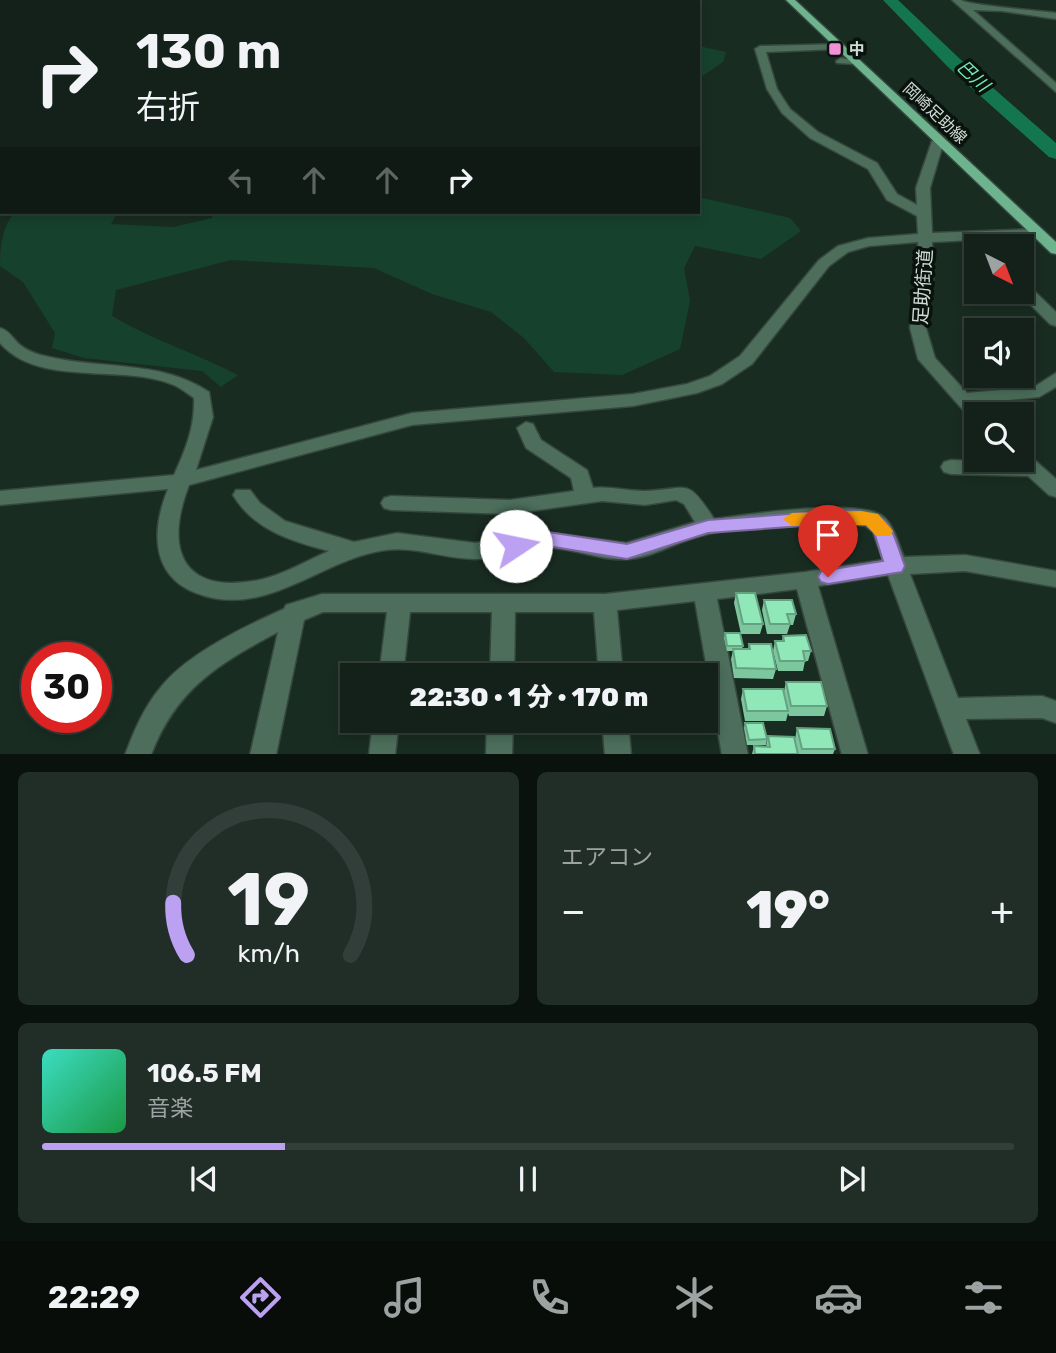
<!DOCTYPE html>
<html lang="ja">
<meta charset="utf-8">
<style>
:root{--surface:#13211a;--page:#202e27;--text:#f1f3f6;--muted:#9da3a2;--line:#323e39;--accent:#bca0f2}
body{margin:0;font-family:Rubik,"Noto Sans JP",sans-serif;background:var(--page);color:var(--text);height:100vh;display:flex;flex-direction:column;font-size:26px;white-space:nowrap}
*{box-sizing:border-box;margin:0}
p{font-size:23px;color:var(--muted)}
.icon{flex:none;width:38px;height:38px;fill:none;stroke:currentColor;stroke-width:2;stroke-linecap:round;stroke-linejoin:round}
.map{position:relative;height:754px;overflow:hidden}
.sheet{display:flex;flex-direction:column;gap:18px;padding:18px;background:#0a120e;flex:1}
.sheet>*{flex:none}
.banner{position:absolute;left:0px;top:0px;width:700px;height:214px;box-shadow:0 4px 10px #0003,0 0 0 2px var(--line);background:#13211a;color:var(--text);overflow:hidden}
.needle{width:46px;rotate:138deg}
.buttons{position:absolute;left:964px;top:234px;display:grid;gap:14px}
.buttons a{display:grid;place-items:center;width:70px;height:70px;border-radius:0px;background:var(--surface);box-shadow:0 4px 10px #0003,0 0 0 2px var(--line);font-size:35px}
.speed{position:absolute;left:21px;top:642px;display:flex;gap:14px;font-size:35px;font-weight:700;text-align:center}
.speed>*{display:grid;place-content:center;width:91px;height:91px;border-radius:50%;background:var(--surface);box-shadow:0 4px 10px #0003,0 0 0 2px var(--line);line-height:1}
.speed .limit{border:10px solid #d22;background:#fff;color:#111}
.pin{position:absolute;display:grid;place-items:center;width:60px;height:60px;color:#fff;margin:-72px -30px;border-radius:50% 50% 50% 0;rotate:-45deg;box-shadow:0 0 7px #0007}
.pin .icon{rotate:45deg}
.me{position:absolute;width:77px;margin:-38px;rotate:79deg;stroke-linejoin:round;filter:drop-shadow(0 0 5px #0008)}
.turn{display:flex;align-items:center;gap:24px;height:147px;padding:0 21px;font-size:32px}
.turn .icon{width:91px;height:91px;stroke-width:2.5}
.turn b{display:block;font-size:49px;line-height:60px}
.lanes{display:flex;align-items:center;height:66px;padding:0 21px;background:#0003;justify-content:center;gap:35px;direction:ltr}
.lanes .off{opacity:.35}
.big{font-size:52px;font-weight:800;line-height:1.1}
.sheet .tile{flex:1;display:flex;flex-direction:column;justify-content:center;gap:10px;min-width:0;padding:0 24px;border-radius:10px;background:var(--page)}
.sheet .dial{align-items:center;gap:0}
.dial svg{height:182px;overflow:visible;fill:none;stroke:var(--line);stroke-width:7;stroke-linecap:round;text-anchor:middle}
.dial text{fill:var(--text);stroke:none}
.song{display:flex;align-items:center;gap:21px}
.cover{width:84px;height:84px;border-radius:10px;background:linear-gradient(135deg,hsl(170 70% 55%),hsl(140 70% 35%))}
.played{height:7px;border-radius:4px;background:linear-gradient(90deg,var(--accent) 25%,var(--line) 25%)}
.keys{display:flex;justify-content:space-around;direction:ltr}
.heat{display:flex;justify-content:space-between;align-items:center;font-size:38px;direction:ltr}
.sheet .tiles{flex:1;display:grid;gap:18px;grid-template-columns:1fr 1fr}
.tile:last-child{grid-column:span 2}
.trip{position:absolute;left:340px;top:663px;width:378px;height:70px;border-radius:0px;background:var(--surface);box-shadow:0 4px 10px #0003,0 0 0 2px var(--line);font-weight:800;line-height:70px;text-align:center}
.dock{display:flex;height:112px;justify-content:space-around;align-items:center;background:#080d0a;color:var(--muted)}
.dock .icon{width:49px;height:49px}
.dock .current{color:var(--accent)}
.dock b{font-size:32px;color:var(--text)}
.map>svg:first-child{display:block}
</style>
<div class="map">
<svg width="1056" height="755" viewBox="0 0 1056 755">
<rect width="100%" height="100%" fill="#192c22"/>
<g fill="#16422d">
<path d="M698,40L703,47L726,52L723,62L698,79Z"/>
<path d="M698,197L790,218L801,231L761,259L695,246L684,268L690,301L680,349L622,375L554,372L524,338L491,312L432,294L374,268L231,260L116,290L112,316C152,340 196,353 238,375L221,387L202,371L84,358L52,348L55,333L23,282L0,266C0,247 2,227 15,212H118L111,224L173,227L212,218V212H698Z"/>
</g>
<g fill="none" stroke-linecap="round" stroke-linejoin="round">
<path fill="#14764e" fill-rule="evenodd" d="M883,0H898L960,59L1056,143V159L1049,157L948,67Z"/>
<defs>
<g id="minor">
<path d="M952,0H961C967,5 1041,11 1056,13V19L1002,11L973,10L1056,83V92Z"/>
<path d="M842,44V48L838,49L766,52L777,89L790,109L818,132L877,163L897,194L917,205L916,188L932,141L942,138L944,141L930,188L932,233L1038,229L1045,233L1038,237L932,242L934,272L926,328L935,358L967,393L1034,387L1056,373V387L1039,397L976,403L986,415H976V421L971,419L918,359L910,328L918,272V242L869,246L848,252L829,266L752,364L722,384L697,393L633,406L412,425L189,485C164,550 182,595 259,580C283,575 306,561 329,551C291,541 254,530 233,495L236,490H250L260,503L285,521L354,542L397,533L475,543L543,532L626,543L695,522L684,504L676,500L645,505L602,501L510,514L391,510L384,508L381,503L384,498L391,496L510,500L574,491L571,478L526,448L517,428L526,422L533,424L541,440L587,470L593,488C610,486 627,491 644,491C688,490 686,475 714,519C748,514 854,499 881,515C894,523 898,544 904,557L965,555L1056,571V587L965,571L910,574L958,698L1042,696L1056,701V723L1042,718L966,719L980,755H954L888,575L818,586L868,755H842L797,589L717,599L748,755H722L695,601L617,610L623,676H599L594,612H515L514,676H490L492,612H410L403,676H379L387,612H323L304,620L276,755H250L278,632C218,664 176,689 151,755H125C134,731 144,707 161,687C187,654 245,626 284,609L286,605L322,594H605L805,572L883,560L873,532L866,526C830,519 733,526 697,537C674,543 652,558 627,559C602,561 578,550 554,548C527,546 502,559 475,559C445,559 416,546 386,550C324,558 271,615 205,596C151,581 150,533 168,489L0,505V491L174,475C186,449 195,426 194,398C188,394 182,389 176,386C124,362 40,389 0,343V328C10,331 13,339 20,345C26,350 38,355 45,356C101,370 159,359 209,392L213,417L196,470L412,413L633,394L687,384L710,376L740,356L819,260L838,246L868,238L918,234L917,216L887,200L868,169L810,138L782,113L767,89L755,49L760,46Z"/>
<rect x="0" y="45" width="2" height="6"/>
<path d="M841,58L859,61L854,64L837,63L836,61Z"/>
<path d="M0,85H2L0,92Z"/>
<path d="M1022,282L1027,284L1056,312V326L1050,324L1018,292H1022Z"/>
<path d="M1022,456L1031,457L1056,479V497L1049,495L1028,476L951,474L944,472L941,467L944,462L951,460L1015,463L1022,460Z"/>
<path d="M373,721H399L395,755H369Z"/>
<path d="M487,721H513L512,755H486Z"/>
<path d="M602,721H628L631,755H605Z"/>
</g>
<path id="major" d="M786,0H795L1056,242V254L1051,253Z"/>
</defs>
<use href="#minor" stroke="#36483e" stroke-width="3"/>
<use href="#major" stroke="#36483e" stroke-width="3"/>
<path stroke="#627269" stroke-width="2" stroke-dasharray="2.5 2" stroke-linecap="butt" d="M75,2L87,0"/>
<use href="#minor" fill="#4c6e5b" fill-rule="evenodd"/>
<use href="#major" fill="#6db48e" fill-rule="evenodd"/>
</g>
<g fill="#7cc79e">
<path d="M736,593L763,624L760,634H741L734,603Z"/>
<path d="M764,600L796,614L793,625H790L787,634H767L762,610Z"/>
<path d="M725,633L743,646L742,649H748L749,644L776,669L773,679L734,678L731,659L733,651H727L724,638Z"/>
<path d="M783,636L811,651L808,661H805L803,671H778L773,651L775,641H782Z"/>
<path d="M786,682L827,706L824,716H789L788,713L786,721H745L741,699L743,689L784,691Z"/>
<path d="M745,723L767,739L766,745H747L744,728Z"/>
<path d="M797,728L835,749L833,754H798L795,739Z"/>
<path d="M768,736L798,754H752L754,746L766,747Z"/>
</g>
<g fill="#90e7b8" stroke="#65a281" stroke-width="2">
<path d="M736,593H755L763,624H743Z"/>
<path d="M764,600H792L796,614H787L790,624H770Z"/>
<path d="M725,633H740L743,646H727Z"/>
<path d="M806,635L811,651H803L805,661H780L775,641H784L783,636Z"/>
<path d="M749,644H771L776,669L736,668L733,649H750Z"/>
<path d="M786,682H821L827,706H791Z"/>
<path d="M743,689H783L788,711H747Z"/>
<path d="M745,723H763L767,739L749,740Z"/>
<path d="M797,728L830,729L835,749H802Z"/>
<path d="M768,736L794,737L798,754H755L754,746L770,747Z"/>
</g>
<path fill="#bca0f2" stroke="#7a689d" stroke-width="2" d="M844,510C893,514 889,523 905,566L902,572L828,584L821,582L818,577L821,571L883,561L874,532L866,525L844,523L708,533L627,559L548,546L516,553L506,546L509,541L548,532L627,544L708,520Z"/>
<path fill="#f59e0b" d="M861,511L878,514L893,531L890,536H876L866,525L792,526L783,519L792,513Z"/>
<rect fill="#f391d5" stroke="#0a120e" stroke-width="2.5" x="828" y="42" width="14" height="14" rx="3.5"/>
<g text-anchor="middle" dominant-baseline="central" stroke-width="7" stroke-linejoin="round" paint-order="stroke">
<g font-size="16" font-weight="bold" fill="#cfdbd4" stroke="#0a120e" text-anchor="start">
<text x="849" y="49">中</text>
</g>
<g font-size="16" fill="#cfdbd4" stroke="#0a120e">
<text transform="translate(935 113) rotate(43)">岡崎足助線</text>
</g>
<g font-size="18" font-style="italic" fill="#74ebaf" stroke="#0a120e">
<text transform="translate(973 76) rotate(43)">巴川</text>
</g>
<g font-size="19" fill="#cfdbd4" stroke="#0a120e">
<text transform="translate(923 287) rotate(-86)">足助街道</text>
</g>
</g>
</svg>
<div class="buttons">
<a><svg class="needle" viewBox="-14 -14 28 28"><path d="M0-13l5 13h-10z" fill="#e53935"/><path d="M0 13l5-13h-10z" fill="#9da3a2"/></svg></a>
<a><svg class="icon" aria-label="sound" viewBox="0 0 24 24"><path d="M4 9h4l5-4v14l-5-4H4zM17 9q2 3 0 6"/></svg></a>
<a><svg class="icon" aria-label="search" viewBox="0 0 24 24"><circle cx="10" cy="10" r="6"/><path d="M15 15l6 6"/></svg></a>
</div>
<div class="speed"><div class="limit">30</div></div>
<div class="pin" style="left:828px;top:577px;background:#d93025"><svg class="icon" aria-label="arrive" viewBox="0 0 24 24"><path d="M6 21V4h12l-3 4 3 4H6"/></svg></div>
<svg class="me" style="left:516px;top:546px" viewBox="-20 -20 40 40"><circle r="19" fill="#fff"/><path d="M0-13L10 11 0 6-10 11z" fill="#bca0f2"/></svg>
<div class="trip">22:30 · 1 分 · 170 m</div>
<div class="banner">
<div class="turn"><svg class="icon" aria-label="right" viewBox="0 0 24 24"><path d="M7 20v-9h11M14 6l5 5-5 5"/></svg><div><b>130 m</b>右折</div></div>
<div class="lanes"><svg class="icon off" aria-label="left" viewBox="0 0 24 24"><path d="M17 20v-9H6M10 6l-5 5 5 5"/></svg><svg class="icon off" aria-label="ahead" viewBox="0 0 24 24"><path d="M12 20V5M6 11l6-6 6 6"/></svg><svg class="icon off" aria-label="ahead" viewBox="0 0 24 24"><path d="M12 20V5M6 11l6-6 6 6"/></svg><svg class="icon" aria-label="right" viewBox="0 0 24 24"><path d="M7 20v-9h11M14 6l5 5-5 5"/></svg></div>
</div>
</div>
<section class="sheet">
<div class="tiles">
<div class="tile dial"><svg viewBox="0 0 100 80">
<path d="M14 69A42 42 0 1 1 86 69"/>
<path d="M14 69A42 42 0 0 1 8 46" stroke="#bca0f2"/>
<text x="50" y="56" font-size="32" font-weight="700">19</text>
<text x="50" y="72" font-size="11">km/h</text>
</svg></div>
<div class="tile"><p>エアコン</p>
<div class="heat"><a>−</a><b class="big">19°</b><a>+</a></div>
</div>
<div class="tile">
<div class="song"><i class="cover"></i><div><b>106.5 FM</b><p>音楽</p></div></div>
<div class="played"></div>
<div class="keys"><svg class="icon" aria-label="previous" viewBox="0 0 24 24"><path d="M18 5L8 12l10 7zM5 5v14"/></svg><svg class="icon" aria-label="pause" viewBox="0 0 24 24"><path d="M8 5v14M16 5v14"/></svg><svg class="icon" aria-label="next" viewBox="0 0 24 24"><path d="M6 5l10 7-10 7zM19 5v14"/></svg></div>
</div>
</div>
</section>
<nav class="dock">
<b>22:29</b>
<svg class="icon current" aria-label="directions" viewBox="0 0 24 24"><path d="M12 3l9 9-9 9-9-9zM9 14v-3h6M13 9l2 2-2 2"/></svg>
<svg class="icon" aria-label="music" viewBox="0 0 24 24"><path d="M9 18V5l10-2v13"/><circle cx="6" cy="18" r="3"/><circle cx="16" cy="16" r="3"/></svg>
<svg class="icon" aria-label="phone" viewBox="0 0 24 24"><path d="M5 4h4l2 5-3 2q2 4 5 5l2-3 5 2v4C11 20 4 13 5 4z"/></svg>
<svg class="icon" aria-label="climate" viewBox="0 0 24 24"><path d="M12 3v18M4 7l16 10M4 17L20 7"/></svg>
<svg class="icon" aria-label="car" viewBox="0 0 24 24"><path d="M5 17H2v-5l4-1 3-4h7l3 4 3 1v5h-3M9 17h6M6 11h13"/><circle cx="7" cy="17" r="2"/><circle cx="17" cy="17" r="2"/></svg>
<svg class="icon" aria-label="filters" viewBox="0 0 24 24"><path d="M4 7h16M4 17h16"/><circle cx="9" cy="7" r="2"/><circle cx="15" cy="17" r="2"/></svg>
</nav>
